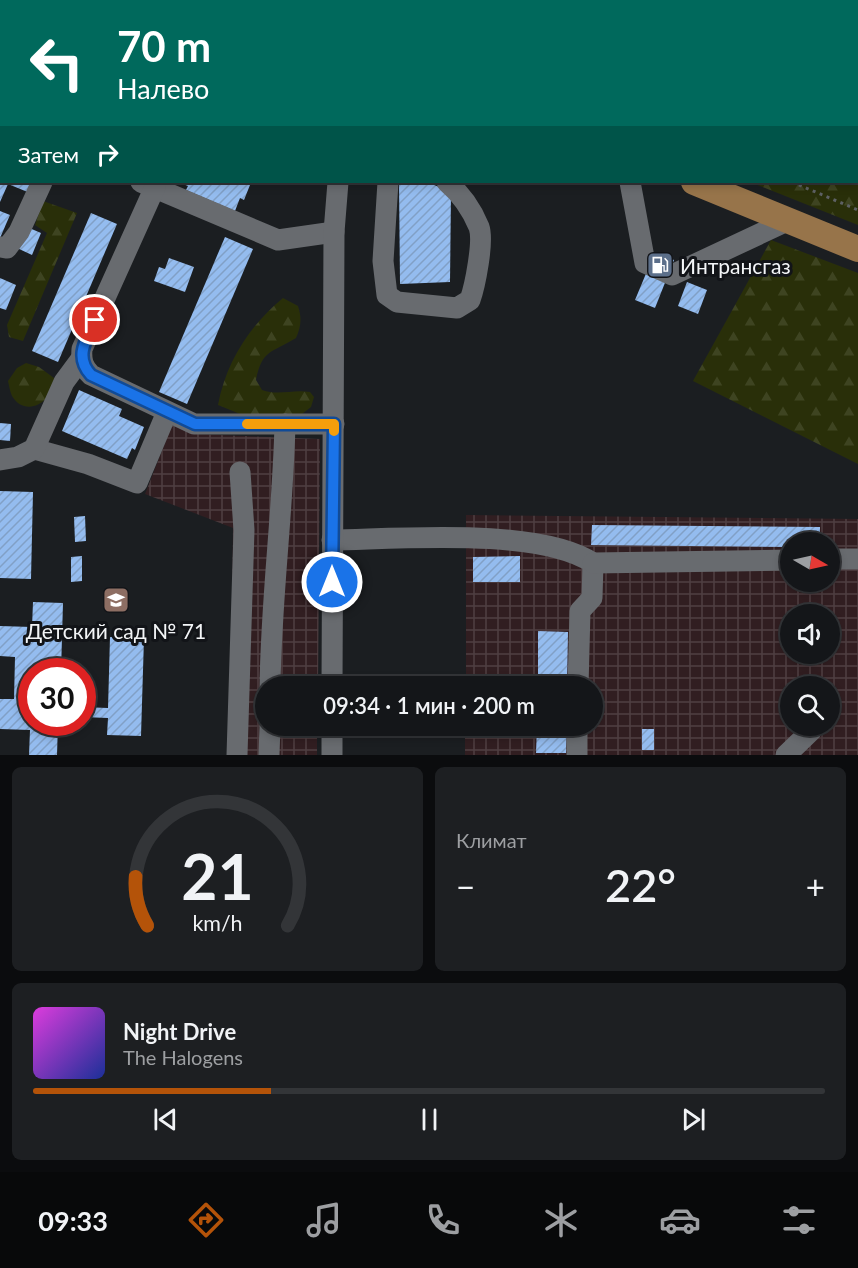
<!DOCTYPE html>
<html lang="ru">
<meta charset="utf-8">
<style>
:root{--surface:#141619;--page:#1d1f22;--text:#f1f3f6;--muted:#9d9fa2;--line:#333538;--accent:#b45309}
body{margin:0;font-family:Lato,sans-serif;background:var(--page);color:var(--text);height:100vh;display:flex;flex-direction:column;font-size:22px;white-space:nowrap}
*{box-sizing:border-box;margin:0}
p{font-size:20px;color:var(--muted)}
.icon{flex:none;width:33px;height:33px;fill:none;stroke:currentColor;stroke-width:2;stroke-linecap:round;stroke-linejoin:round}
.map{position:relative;height:755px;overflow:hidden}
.sheet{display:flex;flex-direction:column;gap:12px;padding:12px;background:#0b0c0e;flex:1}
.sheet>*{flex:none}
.top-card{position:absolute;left:0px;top:0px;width:858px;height:183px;box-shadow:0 3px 9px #0003,0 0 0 2px var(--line);background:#00695c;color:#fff;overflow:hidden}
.needle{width:39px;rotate:99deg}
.controls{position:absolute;left:780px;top:532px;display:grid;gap:12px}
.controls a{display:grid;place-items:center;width:60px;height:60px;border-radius:50%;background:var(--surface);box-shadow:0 3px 9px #0003,0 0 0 2px var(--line);font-size:30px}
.speed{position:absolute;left:18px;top:658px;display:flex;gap:12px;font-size:30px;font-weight:700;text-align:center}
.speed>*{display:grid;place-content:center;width:78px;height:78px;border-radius:50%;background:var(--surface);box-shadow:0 3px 9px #0003,0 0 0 2px var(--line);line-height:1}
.speed .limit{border:9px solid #d22;background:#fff;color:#111}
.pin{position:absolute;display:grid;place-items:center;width:51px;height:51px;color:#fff;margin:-26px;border:3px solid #fff;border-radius:50%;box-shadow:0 2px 6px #0007}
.me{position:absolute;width:66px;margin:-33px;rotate:0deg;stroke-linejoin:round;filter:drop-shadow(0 0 4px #0008)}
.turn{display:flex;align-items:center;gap:21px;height:126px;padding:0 18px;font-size:27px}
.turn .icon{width:78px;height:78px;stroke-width:2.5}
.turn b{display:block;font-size:42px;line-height:51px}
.then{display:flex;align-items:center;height:57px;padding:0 18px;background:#0003;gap:12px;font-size:22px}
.big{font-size:45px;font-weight:600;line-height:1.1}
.sheet .widget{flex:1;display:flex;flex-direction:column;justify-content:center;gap:9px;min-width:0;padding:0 21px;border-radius:9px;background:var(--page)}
.sheet .dial{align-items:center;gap:0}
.dial svg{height:156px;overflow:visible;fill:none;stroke:var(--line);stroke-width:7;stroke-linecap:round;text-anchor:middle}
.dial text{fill:var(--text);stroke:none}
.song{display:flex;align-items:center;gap:18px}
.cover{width:72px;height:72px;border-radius:9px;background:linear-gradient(135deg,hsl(300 70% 55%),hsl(230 70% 35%))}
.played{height:6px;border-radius:3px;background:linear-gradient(90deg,var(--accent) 30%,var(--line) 30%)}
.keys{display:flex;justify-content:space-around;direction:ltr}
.heat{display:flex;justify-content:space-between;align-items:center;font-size:33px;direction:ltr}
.sheet .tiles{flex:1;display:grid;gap:12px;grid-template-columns:1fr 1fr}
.widget:last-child{grid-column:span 2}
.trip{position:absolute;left:255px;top:676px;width:348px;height:60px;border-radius:30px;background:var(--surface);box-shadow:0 3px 9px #0003,0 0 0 2px var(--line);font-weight:600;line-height:60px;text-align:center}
.tabs{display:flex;height:96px;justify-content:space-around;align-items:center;background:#08090a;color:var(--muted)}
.tabs .icon{width:42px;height:42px}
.tabs .active{color:var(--accent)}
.tabs b{font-size:27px;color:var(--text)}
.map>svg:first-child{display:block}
</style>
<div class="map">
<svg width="858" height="755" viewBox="0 0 858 755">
<defs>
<pattern id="industrial-grid" width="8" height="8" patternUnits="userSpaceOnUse" patternTransform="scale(1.5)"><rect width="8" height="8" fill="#311e21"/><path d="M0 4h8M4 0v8" fill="none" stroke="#4f3f42"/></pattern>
<pattern id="forest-firs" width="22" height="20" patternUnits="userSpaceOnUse" patternTransform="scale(1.5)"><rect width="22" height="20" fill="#292f09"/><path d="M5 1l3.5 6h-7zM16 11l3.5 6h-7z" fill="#3e4421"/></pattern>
<pattern id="building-hatch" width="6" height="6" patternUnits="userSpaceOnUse" patternTransform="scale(1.5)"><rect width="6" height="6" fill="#94bcef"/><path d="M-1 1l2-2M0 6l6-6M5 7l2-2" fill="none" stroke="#81a0c6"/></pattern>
</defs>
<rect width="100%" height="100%" fill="#1b1e21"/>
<g fill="url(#industrial-grid)" fill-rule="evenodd">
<path d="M172,425L194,434L320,439L318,687H266V726H317V755H230L233,528L145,494Z"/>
<path d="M466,515L858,519V755H465V726H592V687H466ZM790,543H830V582H790ZM790,615H830V654H790ZM790,687H830V726H790Z"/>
</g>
<g fill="url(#forest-firs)">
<path d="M354,0H744L748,1L357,2Z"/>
<path d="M857,48H858V225L750,182H856Z"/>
<path d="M43,201L77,213L23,341L9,337L7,325L47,233L35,225Z"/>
<path d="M771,240L858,273V464L693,381Z"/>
<path d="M283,298L298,306C302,318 301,327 296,338C272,353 262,349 256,380L262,390C279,396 293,389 310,392L314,397L311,407L302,414L245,416L218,405C226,362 250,325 283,298Z"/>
<path d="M26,363L39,367L54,378C54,403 25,418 12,396C10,392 9,385 8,381L17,368Z"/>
</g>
<g fill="url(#building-hatch)">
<path d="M0,182H35L30,193L8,184L0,202Z"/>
<path d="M178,182H242L250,185L244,200L240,198L235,211L186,190L188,186Z"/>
<path d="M399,182H427L451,192L450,282L400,284Z"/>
<path d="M0,211L10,215L0,238Z"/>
<path d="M91,213L117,224L58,362L32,351Z"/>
<path d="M27,227L41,233L32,255L17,248Z"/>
<path d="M225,237L253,249L187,404L159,392Z"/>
<path d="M655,252L674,260L655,308L635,300Z"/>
<path d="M169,258L194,267L185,292L154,281L159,267L165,269Z"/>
<path d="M0,278L16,285L6,310L0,308Z"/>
<path d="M687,282L707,290L698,314L678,306Z"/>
<path d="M79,390L122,409L119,416L144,427L135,450L132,448L127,459L62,431Z"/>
<path d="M0,423L11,424L10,441L0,440Z"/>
<path d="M0,491L33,492L31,579L0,578Z"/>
<path d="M85,516L86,541L75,542L74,517Z"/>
<path d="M592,525L820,527V543H790V547L591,545Z"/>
<path d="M82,556V581L71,582V557Z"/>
<path d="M520,556V582H473V557Z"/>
<path d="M33,602L63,603L61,672H32V723H58L57,755H29L30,730L0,729V699H14L15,657L0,656V626L32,627Z"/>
<path d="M538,631L568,632L567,687H538Z"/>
<path d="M110,637L144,638L141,736L107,735L108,718L82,717V707L108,708Z"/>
<path d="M537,726H567L566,753H536Z"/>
<rect x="642" y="729" width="12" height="21"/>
</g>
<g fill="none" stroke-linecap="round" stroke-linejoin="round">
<g stroke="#5e6164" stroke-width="3" stroke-dasharray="3 4.5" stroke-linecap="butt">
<path d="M374,0L378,2"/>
<path d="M792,182L858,210"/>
</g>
<g stroke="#686b6f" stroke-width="21">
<path d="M142,2V0"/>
<path d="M0,5L2,6"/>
<path d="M0,62H2"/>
<path d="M141,182L278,240L334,232"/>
<path d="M388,182L383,261L387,295L397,302L457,308L470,300C475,286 484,241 479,227C472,210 461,194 447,182"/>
<path d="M630,182L645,263L672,275L787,221"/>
<path d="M155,187L82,349C81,361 83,367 91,375L194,424H334"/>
<path d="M0,247L7,248L19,232L42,182"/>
<path d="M34,449L88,464L137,483L167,412"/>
<path d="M0,460L18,457L34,449L64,382L81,359"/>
<path d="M332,540C398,539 539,527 593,563L592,598L580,611L578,687"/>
<path d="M830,559H858"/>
<path d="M593,563L790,560"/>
<path d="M270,687C271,599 283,512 285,424"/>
<path d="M332,687L334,232L338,182"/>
<path d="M332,726V755"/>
<path d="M237,755L244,530L240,472"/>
<path d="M269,755L270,726"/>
<path d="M577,755V726"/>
<path d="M786,755L812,730"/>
</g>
<g stroke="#97744a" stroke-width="26">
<path d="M294,0L297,2"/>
<path d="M694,182L858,249"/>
</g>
<g stroke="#a9acae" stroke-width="4.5">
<path d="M821,0L824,2"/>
<path d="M849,0L853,2"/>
<path d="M856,14L858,15"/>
</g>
</g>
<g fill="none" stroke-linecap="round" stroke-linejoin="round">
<defs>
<path id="route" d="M95,320C86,340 74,357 91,375L195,424H334L332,582"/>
</defs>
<use href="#route" stroke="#114b97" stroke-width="15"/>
<use href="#route" stroke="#1a73e8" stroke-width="10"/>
<path stroke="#f59e0b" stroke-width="10" d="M247,424H334V431"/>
</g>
<defs>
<symbol id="fuel-square" viewBox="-11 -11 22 22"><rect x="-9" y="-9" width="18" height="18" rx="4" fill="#5c6f8a" stroke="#121418"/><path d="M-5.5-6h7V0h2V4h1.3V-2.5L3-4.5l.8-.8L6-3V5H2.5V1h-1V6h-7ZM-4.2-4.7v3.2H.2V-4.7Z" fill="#fff"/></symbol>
<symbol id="school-square" viewBox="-11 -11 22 22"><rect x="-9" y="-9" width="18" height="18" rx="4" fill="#8d6e63" stroke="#121418"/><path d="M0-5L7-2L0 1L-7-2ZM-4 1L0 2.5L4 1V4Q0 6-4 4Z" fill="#fff"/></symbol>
</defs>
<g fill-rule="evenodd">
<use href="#fuel-square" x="645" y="250" width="30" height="30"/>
<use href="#school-square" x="101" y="585" width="30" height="30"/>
</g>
<g text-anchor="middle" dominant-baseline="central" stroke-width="6" stroke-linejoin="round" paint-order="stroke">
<g font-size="21" fill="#f3f5f7" stroke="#121418" text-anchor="start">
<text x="680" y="265">Интрансгаз</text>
<text x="116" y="630" text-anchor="middle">Детский сад № 71</text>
</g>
</g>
</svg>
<div class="controls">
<a><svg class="needle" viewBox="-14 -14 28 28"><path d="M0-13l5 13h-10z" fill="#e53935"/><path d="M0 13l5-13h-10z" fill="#9d9fa2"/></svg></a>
<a><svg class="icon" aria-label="sound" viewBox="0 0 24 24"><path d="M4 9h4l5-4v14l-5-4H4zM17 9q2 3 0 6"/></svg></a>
<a><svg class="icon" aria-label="search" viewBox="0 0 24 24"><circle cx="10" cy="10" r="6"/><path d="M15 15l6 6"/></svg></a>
</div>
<div class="speed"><div class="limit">30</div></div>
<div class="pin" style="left:95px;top:320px;background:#d93025"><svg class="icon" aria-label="arrive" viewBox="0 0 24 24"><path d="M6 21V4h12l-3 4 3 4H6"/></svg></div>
<svg class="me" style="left:332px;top:582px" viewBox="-20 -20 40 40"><circle r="17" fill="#1a73e8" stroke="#fff" stroke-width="3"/><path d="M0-11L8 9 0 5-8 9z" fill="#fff"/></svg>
<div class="trip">09:34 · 1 мин · 200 m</div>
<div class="top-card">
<div class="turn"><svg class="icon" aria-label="left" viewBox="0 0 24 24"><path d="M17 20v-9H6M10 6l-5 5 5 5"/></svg><div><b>70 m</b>Налево</div></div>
<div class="then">Затем<svg class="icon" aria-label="right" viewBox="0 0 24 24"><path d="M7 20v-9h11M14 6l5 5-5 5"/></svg></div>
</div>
</div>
<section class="sheet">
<div class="tiles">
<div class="widget dial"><svg viewBox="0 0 100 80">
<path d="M14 69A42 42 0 1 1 86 69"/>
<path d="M14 69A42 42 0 0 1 8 44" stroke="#b45309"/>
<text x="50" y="56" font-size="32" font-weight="700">21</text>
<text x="50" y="72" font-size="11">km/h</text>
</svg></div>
<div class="widget"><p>Климат</p>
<div class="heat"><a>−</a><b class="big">22°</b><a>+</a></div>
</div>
<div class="widget">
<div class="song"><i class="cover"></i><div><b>Night Drive</b><p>The Halogens</p></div></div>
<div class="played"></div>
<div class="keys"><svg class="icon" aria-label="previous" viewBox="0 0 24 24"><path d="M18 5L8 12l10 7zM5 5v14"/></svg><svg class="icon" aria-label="pause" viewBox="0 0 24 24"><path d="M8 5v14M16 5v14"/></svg><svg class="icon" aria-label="next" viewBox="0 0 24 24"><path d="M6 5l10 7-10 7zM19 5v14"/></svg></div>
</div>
</div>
</section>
<nav class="tabs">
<b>09:33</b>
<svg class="icon active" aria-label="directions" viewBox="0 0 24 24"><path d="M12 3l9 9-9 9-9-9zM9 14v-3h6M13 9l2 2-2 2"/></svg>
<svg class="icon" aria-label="music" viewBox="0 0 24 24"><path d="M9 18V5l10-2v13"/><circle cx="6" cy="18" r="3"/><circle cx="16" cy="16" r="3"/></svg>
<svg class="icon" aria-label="phone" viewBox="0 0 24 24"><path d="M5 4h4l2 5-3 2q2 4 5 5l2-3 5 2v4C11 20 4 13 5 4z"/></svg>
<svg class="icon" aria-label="climate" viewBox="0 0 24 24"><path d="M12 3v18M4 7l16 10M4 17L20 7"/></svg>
<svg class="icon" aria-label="car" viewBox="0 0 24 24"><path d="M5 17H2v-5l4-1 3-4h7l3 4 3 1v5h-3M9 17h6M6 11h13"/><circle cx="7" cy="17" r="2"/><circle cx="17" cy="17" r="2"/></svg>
<svg class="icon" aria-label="filters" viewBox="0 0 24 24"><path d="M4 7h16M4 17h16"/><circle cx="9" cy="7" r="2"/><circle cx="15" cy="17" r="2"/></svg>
</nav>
